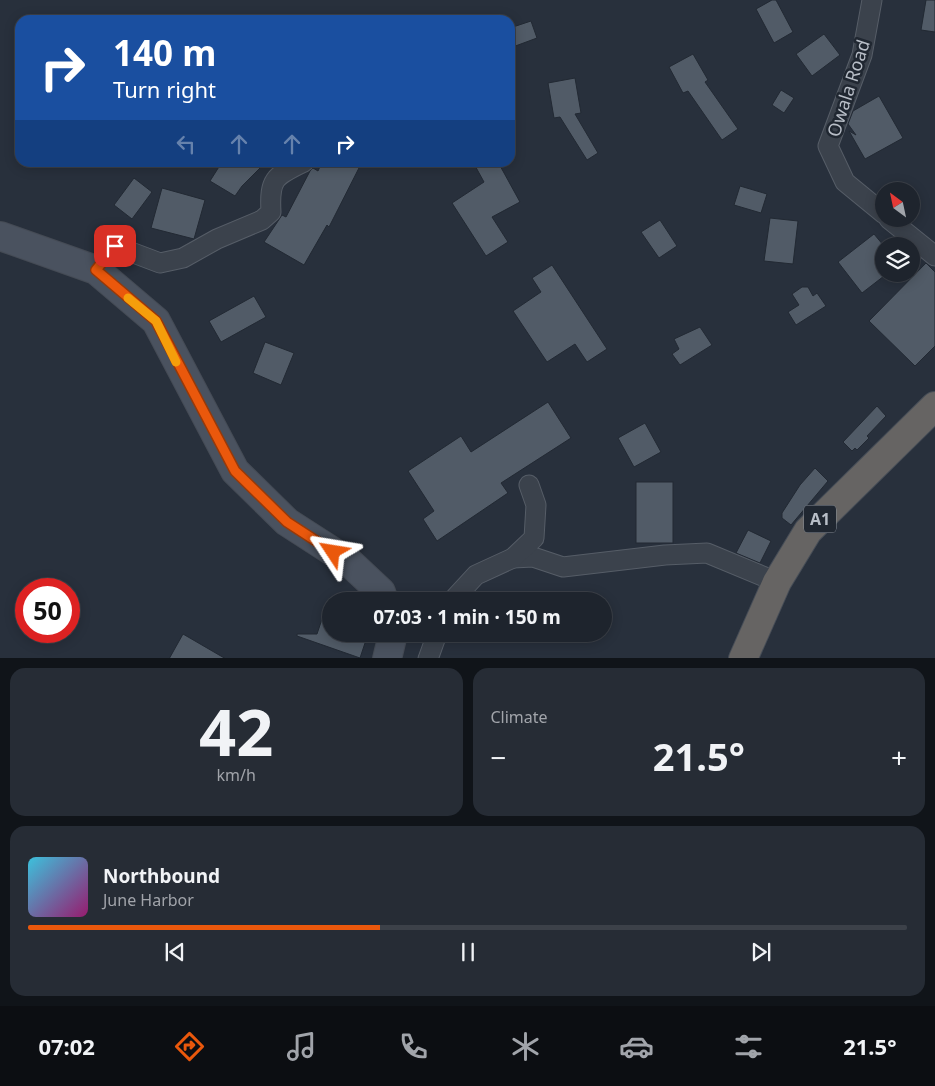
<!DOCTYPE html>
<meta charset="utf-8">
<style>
:root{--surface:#1e242d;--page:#262c35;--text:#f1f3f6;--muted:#a1a4aa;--line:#3c4149;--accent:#ea580c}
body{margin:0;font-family:"Noto Sans",sans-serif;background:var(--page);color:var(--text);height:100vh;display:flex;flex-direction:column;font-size:19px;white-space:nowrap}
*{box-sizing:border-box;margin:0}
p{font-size:16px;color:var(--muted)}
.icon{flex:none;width:28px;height:28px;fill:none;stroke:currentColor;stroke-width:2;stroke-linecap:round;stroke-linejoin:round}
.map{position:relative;height:658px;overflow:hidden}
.details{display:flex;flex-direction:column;gap:10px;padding:10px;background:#101419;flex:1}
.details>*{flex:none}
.guide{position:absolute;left:15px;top:15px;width:500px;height:152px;border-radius:15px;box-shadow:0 2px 12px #0003,0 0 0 1px var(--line);background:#1a4fa0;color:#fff;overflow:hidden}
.needle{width:32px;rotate:327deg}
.controls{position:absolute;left:875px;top:182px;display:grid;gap:10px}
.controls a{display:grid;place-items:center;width:45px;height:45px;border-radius:50%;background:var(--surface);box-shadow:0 2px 12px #0003,0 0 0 1px var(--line);font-size:25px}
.speed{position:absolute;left:15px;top:578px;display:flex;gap:10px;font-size:25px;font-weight:700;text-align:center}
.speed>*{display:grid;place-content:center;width:65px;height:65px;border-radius:50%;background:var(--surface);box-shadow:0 2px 12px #0003,0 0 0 1px var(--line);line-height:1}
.speed .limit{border:8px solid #d22;background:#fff;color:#111}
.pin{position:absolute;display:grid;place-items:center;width:42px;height:42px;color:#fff;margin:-21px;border-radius:10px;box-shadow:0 2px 8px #0006}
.me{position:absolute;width:55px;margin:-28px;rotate:303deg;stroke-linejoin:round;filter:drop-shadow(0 0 4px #0008)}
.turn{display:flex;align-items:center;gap:18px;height:105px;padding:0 15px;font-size:22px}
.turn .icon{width:65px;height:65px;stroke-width:2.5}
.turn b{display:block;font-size:35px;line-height:42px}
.lanes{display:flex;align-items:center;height:48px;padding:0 15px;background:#0003;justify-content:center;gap:25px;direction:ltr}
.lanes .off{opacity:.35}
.big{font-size:38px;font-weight:700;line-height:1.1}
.details .widget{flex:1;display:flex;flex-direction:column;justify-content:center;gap:8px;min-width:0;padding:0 18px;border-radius:15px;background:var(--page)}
.details .dial{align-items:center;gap:0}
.dial b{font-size:65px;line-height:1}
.song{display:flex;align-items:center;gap:15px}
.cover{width:60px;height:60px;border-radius:8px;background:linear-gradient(135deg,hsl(190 70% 55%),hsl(320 70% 35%))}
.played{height:5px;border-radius:2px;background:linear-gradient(90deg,var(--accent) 40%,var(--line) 40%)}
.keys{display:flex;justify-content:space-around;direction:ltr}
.heat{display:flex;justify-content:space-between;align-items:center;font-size:28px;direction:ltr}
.details .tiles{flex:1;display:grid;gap:10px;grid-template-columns:1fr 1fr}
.widget:last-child{grid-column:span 2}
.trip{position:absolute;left:322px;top:592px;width:290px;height:50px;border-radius:25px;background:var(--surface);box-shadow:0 2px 12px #0003,0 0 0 1px var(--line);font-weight:700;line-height:50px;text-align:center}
.tabs{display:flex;height:80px;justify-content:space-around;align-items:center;background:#0c0e12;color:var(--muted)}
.tabs .icon{width:35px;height:35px}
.tabs .on{color:var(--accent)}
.tabs b{font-size:22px;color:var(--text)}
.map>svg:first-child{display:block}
</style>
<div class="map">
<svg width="935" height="659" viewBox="0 0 935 659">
<rect width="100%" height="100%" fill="#28303c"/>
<g fill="#515b67" stroke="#222933">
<path d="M772,0H776L793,32L774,43L756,9Z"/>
<path d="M926,0H935V32L921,30Z"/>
<path d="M531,21L537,38L510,48V28Z"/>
<path d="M824,34L840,55L812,76L796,54Z"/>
<path d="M693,54L708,80L705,82L738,129L722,140L688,91L683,93L669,67Z"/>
<path d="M575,78L581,113L575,114L598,153L587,160L560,117L554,118L548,83Z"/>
<path d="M781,90L794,98L784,113L772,105Z"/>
<path d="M879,96L903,138L865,159L849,131L856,135L848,124L853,111Z"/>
<path d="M222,162H266L242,186L235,196L210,181Z"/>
<path d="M322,162H362L329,227L327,225L304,265L264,242L282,215L286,217L310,171L313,168L318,171Z"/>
<path d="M473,162H498L520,202L492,217L508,242L486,256L452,203L484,182Z"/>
<path d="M134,178L152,192L132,219L114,205Z"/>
<path d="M740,186L767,194L761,213L734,205Z"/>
<path d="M162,188L205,200L194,239L151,228Z"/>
<path d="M770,218L798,221L793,264L764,261Z"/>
<path d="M660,220L677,246L659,258L641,232Z"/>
<path d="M874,234L884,246V276L862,293L838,262Z"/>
<path d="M926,263L935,272V346L915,366L869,321Z"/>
<path d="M552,265L607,349L587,362L575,344L547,362L513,311L541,292L532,278Z"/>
<path d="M802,287H808L813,296L817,293L826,306L796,325L788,312L799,305L792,294Z"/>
<path d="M254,296L266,317L221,342L209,321Z"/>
<path d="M700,327L712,345L680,365L672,354L679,349L674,339Z"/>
<path d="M265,342L294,353L281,385L253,373Z"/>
<path d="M548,402L571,438L501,483L508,493L437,541L423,519L434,511L408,471L461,436L471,452Z"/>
<path d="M877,406L886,416L867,436L869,438L857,450L855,448L852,451L843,442Z"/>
<path d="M645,423L661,452L634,467L618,438Z"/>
<path d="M815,468L828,481L791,525L782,518V513L800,485Z"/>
<rect x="636" y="482" width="37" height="61"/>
<path d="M748,530L771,541L760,563L736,553Z"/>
<path d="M329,598H331V634H368L360,658L297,636V634H317Z"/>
<path d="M183,634L226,659H169Z"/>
</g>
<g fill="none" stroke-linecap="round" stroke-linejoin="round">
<defs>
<g id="minor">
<path d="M872,0L862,55L828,146L845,182L884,214"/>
<path d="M889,219L935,256"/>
<path d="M96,270L115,246L160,263L183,258L217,239L262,220L271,212C269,178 275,176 304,162"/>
<path d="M513,558L533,557L563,567L665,555L707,553L777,582"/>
<path d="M452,601L476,575L513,558L534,538L536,505L529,485"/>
<path d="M428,659L437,634"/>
</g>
<g id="secondary">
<path d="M0,236L96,270L156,321L235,471L287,522L349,562L381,592L384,601"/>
<path d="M387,659L393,634"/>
</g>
<path id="trunk" d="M743,659L777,582L808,531L935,406"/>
</defs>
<use href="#minor" stroke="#565d67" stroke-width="21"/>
<use href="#secondary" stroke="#454b55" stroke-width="30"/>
<use href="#trunk" stroke="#464d57" stroke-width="30"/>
<use href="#minor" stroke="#3b424c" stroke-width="19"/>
<use href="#secondary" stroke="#4a525f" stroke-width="28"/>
<use href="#trunk" stroke="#666463" stroke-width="28"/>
</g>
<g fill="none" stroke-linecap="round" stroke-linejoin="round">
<defs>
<path id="route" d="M115,246L96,270L156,321L235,471L287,522L333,552"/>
</defs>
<use href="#route" stroke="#983908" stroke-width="12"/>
<use href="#route" stroke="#ea580c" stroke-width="9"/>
<path stroke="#f59e0b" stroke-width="9" d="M128,298L156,321L176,362"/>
</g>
<g text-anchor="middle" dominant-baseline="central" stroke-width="5" stroke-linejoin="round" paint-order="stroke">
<rect fill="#202731" stroke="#8a919a" stroke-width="1" x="804" y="505.5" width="32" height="27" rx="4"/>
<g font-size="16" font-weight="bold" fill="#b8bec7">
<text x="820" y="519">A1</text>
</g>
<g font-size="18" fill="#b8bec7" stroke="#202731">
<text transform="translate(848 88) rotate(-72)">Owala Road</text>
</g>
</g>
</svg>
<div class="controls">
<a><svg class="needle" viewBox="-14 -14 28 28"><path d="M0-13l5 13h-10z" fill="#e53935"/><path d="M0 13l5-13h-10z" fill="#a1a4aa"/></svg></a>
<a><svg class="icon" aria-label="layers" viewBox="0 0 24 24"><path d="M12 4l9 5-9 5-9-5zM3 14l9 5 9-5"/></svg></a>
</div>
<div class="speed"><div class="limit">50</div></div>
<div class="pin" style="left:115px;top:246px;background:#d93025"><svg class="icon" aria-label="arrive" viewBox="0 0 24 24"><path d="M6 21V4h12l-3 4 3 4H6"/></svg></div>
<svg class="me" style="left:333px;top:552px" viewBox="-20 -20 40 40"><path d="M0-17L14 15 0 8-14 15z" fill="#ea580c" stroke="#fff" stroke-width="4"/></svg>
<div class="trip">07:03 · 1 min · 150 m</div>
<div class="guide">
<div class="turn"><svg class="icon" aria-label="right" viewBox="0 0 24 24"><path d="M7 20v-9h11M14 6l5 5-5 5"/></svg><div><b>140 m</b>Turn right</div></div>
<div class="lanes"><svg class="icon off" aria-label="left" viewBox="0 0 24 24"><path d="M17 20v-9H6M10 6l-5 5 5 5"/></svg><svg class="icon off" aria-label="ahead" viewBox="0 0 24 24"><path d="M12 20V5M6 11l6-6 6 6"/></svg><svg class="icon off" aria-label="ahead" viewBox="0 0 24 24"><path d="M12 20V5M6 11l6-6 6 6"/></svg><svg class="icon" aria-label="right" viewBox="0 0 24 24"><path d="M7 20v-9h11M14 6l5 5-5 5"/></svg></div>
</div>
</div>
<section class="details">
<div class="tiles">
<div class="widget dial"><b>42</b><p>km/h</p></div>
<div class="widget"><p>Climate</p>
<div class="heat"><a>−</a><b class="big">21.5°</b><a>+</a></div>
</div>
<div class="widget">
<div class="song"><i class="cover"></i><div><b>Northbound</b><p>June Harbor</p></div></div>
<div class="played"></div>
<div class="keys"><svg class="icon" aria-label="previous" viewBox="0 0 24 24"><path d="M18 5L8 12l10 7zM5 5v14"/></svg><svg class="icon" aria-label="pause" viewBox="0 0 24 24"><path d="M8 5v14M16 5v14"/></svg><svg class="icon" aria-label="next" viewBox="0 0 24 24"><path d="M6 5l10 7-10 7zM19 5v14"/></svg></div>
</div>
</div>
</section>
<nav class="tabs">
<b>07:02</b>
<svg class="icon on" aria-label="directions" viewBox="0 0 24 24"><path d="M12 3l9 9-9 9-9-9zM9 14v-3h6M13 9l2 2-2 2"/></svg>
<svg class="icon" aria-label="music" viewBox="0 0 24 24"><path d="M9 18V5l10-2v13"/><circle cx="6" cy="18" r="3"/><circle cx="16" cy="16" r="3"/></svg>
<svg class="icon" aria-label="phone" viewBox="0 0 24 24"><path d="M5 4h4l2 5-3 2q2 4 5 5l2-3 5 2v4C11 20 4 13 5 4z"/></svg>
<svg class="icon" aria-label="climate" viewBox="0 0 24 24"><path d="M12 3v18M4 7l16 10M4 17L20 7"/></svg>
<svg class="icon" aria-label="car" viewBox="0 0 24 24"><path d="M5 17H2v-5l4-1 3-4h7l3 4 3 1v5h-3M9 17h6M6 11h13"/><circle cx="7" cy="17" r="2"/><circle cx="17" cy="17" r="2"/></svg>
<svg class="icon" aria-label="filters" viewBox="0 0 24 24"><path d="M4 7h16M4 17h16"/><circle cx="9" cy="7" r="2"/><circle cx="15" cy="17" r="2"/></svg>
<b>21.5°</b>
</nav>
